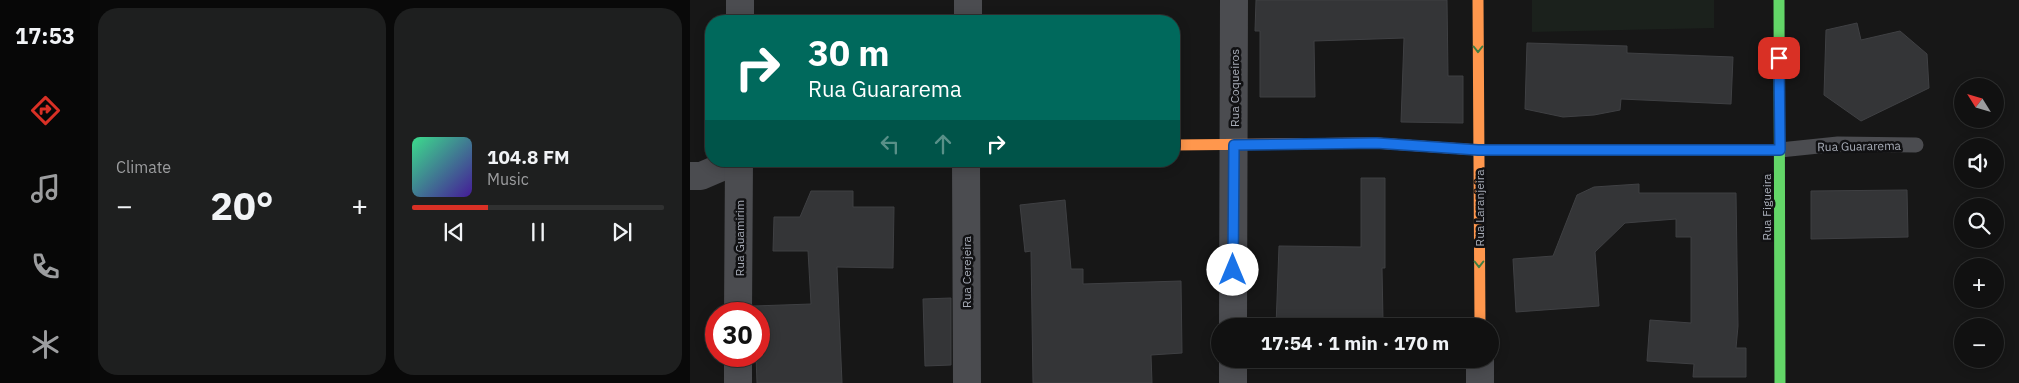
<!DOCTYPE html>
<meta charset="utf-8">
<style>
:root{--surface:#111;--page:#1e1f1f;--text:#f1f3f6;--muted:#9c9d9f;--line:#303131;--accent:#d93025}
body{margin:0;font-family:"IBM Plex Sans",sans-serif;background:var(--page);color:var(--text);height:100vh;display:flex;flex-direction:column;font-size:19px;white-space:nowrap}
*{box-sizing:border-box;margin:0}
p{font-size:16px;color:var(--muted)}
.icon{flex:none;width:28px;height:28px;fill:none;stroke:currentColor;stroke-width:2;stroke-linecap:round;stroke-linejoin:round}
.map{position:relative;flex:1;overflow:hidden}
.panel{display:flex;flex-direction:column;gap:8px;padding:8px;background:#090909;width:600px}
.panel>*{flex:none}
.banner{position:absolute;left:15px;top:15px;width:475px;height:152px;border-radius:20px;box-shadow:0 2px 12px #0003,0 0 0 1px var(--line);background:#00695c;color:#fff;overflow:hidden}
.needle{width:32px;rotate:307deg}
.fabs{position:absolute;left:1264px;top:78px;display:grid;gap:10px}
.fabs a{display:grid;place-items:center;width:50px;height:50px;border-radius:50%;background:var(--surface);box-shadow:0 2px 12px #0003,0 0 0 1px var(--line);font-size:25px}
.speed{position:absolute;left:15px;top:302px;display:flex;gap:10px;font-size:25px;font-weight:700;text-align:center}
.speed>*{display:grid;place-content:center;width:65px;height:65px;border-radius:50%;background:var(--surface);box-shadow:0 2px 12px #0003,0 0 0 1px var(--line);line-height:1}
.speed .limit{border:8px solid #d22;background:#fff;color:#111}
.pin{position:absolute;display:grid;place-items:center;width:42px;height:42px;color:#fff;margin:-21px;border-radius:10px;box-shadow:0 2px 8px #0006}
.me{position:absolute;width:55px;margin:-28px;rotate:0deg;stroke-linejoin:round;filter:drop-shadow(0 0 4px #0008)}
.turn{display:flex;align-items:center;gap:18px;height:105px;padding:0 20px;font-size:22px}
.turn .icon{width:65px;height:65px;stroke-width:2.5}
.turn b{display:block;font-size:35px;line-height:42px}
.lanes{display:flex;align-items:center;height:48px;padding:0 20px;background:#0003;justify-content:center;gap:25px;direction:ltr}
.lanes .off{opacity:.35}
.big{font-size:38px;font-weight:800;line-height:1.1}
.panel .card{flex:1;display:flex;flex-direction:column;justify-content:center;gap:8px;min-width:0;padding:0 18px;border-radius:20px;background:var(--page)}
.song{display:flex;align-items:center;gap:15px}
.cover{width:60px;height:60px;border-radius:8px;background:linear-gradient(135deg,hsl(150 70% 55%),hsl(260 70% 35%))}
.played{height:5px;border-radius:2px;background:linear-gradient(90deg,var(--accent) 30%,var(--line) 30%)}
.keys{display:flex;justify-content:space-around;direction:ltr}
.heat{display:flex;justify-content:space-between;align-items:center;font-size:28px;direction:ltr}
.panel .tiles{flex:1;display:grid;gap:8px;grid-template-columns:repeat(2,1fr)}
.trip{position:absolute;left:521px;top:318px;width:288px;height:50px;border-radius:25px;background:var(--surface);box-shadow:0 2px 12px #0003,0 0 0 1px var(--line);font-weight:800;line-height:50px;text-align:center}
main{display:flex;flex:1;min-height:0}
.dock{display:flex;flex-direction:column;width:90px;justify-content:space-around;align-items:center;background:#070707;color:var(--muted)}
.dock .icon{width:35px;height:35px}
.dock .selected{color:var(--accent)}
.dock b{font-size:22px;color:var(--text)}
.map>svg:first-child{display:block}
</style>
<main>
<nav class="dock">
<b>17:53</b>
<svg class="icon selected" aria-label="directions" viewBox="0 0 24 24"><path d="M12 3l9 9-9 9-9-9zM9 14v-3h6M13 9l2 2-2 2"/></svg>
<svg class="icon" aria-label="music" viewBox="0 0 24 24"><path d="M9 18V5l10-2v13"/><circle cx="6" cy="18" r="3"/><circle cx="16" cy="16" r="3"/></svg>
<svg class="icon" aria-label="phone" viewBox="0 0 24 24"><path d="M5 4h4l2 5-3 2q2 4 5 5l2-3 5 2v4C11 20 4 13 5 4z"/></svg>
<svg class="icon" aria-label="climate" viewBox="0 0 24 24"><path d="M12 3v18M4 7l16 10M4 17L20 7"/></svg>
</nav>
<section class="panel">
<div class="tiles">
<div class="card"><p>Climate</p>
<div class="heat"><a>−</a><b class="big">20°</b><a>+</a></div>
</div>
<div class="card">
<div class="song"><i class="cover"></i><div><b>104.8 FM</b><p>Music</p></div></div>
<div class="played"></div>
<div class="keys"><svg class="icon" aria-label="previous" viewBox="0 0 24 24"><path d="M18 5L8 12l10 7zM5 5v14"/></svg><svg class="icon" aria-label="pause" viewBox="0 0 24 24"><path d="M8 5v14M16 5v14"/></svg><svg class="icon" aria-label="next" viewBox="0 0 24 24"><path d="M6 5l10 7-10 7zM19 5v14"/></svg></div>
</div>
</div>
</section>
<div class="map">
<svg width="1329" height="383" viewBox="0 0 1329 383">
<rect width="100%" height="100%" fill="#171717"/>
<path fill="#1b211c" d="M842,0H1024V28L842,32Z"/>
<g fill="#343537" stroke="#3f4043">
<path d="M566,0H757L758,76H773V123L711,122L714,38L624,41L625,97H570V31H565Z"/>
<path d="M1167,23L1171,40L1210,31L1237,54L1239,88L1171,121L1134,95L1136,30Z"/>
<path d="M837,43L937,46V53L1043,57L1041,104L931,99L930,110L904,115L873,117L835,109Z"/>
<path d="M671,178H695V268H692L693,321L660,323V326H586L589,246L671,247Z"/>
<path d="M949,184V193H1046L1048,326L1046,348H1056V377H1003L1004,364L957,361L960,320L1001,323V237H986V219L935,223L905,252L909,306L826,312L823,259L863,256L887,195L904,187Z"/>
<path d="M1217,190L1218,237L1121,239V191Z"/>
<path d="M121,191H163V207H204L203,268L147,267L152,383H67L66,356H69V314H64V306L121,304L118,251H83L84,217H110Z"/>
<path d="M375,200L381,269H393V284L491,281L492,353L461,355L462,383H343L341,251L335,252L330,205Z"/>
<path d="M261,298V365L235,366L233,299Z"/>
<path d="M586,359H661V363H648V366L586,367Z"/>
</g>
<g fill="none" stroke-linecap="round" stroke-linejoin="round">
<path stroke="#4b4c50" stroke-width="15" d="M1090,150L1148,144L1226,145"/>
<g stroke="#4b4c50" stroke-width="28">
<path d="M50,21V0"/>
<path d="M278,21V0"/>
<path d="M276,161L277,383"/>
<path d="M0,176H11L46,161"/>
<path d="M48,314L49,161"/>
<path d="M543,326L544,0"/>
<path d="M790,359V383"/>
<path d="M48,383V356"/>
<path d="M543,383V359"/>
</g>
<g stroke="#63d668" stroke-width="11">
<path d="M1089,0L1090,383"/>
<path d="M871,150H1090"/>
</g>
<g stroke="#ff974d" stroke-width="11">
<path d="M788,0L790,326"/>
<path d="M484,145L686,143L788,150H871"/>
</g>
</g>
<defs><path id="oneway-chevron" d="M-2-3.5L2.5 0L-2 3.5" fill="none" stroke-width="1.6" stroke-linecap="round" stroke-linejoin="round" transform="scale(1.25)"/></defs>
<g stroke="#3e7d42">
<use href="#oneway-chevron" transform="translate(788 49) rotate(90)"/>
<use href="#oneway-chevron" transform="translate(789 264) rotate(90)"/>
</g>
<g fill="none" stroke-linecap="round" stroke-linejoin="round">
<defs>
<path id="route" d="M543,270L544,145L686,143L788,150H1090L1089,58"/>
</defs>
<use href="#route" stroke="#114b97" stroke-width="12"/>
<use href="#route" stroke="#1a73e8" stroke-width="9"/>
</g>
<g text-anchor="middle" dominant-baseline="central" stroke-width="5" stroke-linejoin="round" paint-order="stroke">
<g font-size="12" fill="#a8adb8" stroke="#111113">
<text transform="translate(544 88) rotate(-90)">Rua Coqueiros</text>
<text transform="translate(1169 146) rotate(-1)">Rua Guararema</text>
<text transform="translate(1076 207) rotate(-90)">Rua Figueira</text>
<text transform="translate(789 208) rotate(-90)">Rua Laranjeira</text>
<text transform="translate(49 238) rotate(-90)">Rua Guamirim</text>
<text transform="translate(276 272) rotate(-90)">Rua Cerejeira</text>
</g>
</g>
</svg>
<div class="fabs">
<a><svg class="needle" viewBox="-14 -14 28 28"><path d="M0-13l5 13h-10z" fill="#e53935"/><path d="M0 13l5-13h-10z" fill="#9c9d9f"/></svg></a>
<a><svg class="icon" aria-label="sound" viewBox="0 0 24 24"><path d="M4 9h4l5-4v14l-5-4H4zM17 9q2 3 0 6"/></svg></a>
<a><svg class="icon" aria-label="search" viewBox="0 0 24 24"><circle cx="10" cy="10" r="6"/><path d="M15 15l6 6"/></svg></a>
<a>+</a>
<a>−</a>
</div>
<div class="speed"><div class="limit">30</div></div>
<div class="pin" style="left:1089px;top:58px;background:#d93025"><svg class="icon" aria-label="arrive" viewBox="0 0 24 24"><path d="M6 21V4h12l-3 4 3 4H6"/></svg></div>
<svg class="me" style="left:543px;top:270px" viewBox="-20 -20 40 40"><circle r="19" fill="#fff"/><path d="M0-13L10 11 0 6-10 11z" fill="#1a73e8"/></svg>
<div class="trip">17:54 · 1 min · 170 m</div>
<div class="banner">
<div class="turn"><svg class="icon" aria-label="right" viewBox="0 0 24 24"><path d="M7 20v-9h11M14 6l5 5-5 5"/></svg><div><b>30 m</b>Rua Guararema</div></div>
<div class="lanes"><svg class="icon off" aria-label="left" viewBox="0 0 24 24"><path d="M17 20v-9H6M10 6l-5 5 5 5"/></svg><svg class="icon off" aria-label="ahead" viewBox="0 0 24 24"><path d="M12 20V5M6 11l6-6 6 6"/></svg><svg class="icon" aria-label="right" viewBox="0 0 24 24"><path d="M7 20v-9h11M14 6l5 5-5 5"/></svg></div>
</div>
</div>
</main>
